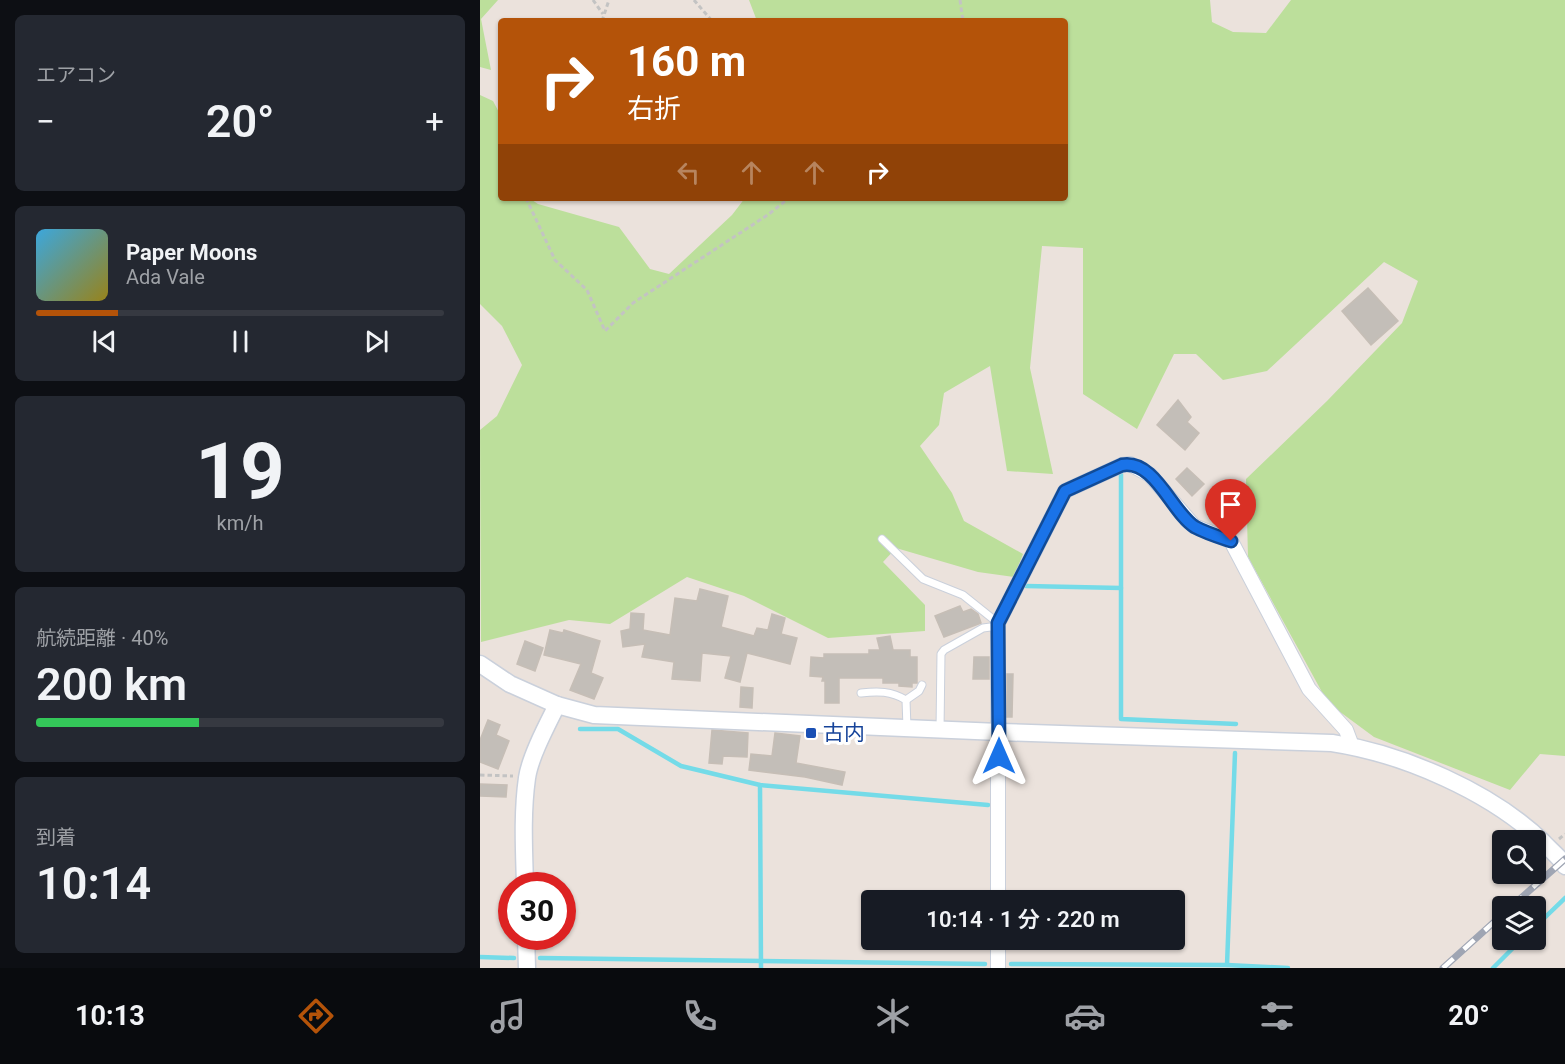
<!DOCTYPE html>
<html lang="ja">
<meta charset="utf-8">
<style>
:root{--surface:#171b24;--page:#242831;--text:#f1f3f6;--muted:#9ea1a6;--line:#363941;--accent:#b45309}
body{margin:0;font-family:Roboto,"Noto Sans JP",sans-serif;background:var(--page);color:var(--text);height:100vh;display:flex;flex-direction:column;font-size:22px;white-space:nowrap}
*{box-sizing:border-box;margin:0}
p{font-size:20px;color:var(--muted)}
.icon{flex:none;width:33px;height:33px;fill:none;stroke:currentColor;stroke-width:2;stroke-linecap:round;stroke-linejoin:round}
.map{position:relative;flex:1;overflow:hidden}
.drawer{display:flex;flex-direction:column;gap:15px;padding:15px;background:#0d0f14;width:480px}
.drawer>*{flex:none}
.guide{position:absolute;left:18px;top:18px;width:570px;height:183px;border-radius:6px;box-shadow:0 2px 4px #0004;background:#b45309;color:#fff;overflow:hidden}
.controls{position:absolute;left:1012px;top:830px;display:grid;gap:12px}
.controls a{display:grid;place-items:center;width:54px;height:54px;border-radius:6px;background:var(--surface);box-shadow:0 2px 4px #0004;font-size:30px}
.speed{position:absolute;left:18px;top:872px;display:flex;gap:12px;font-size:30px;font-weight:700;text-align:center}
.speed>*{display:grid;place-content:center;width:78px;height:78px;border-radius:50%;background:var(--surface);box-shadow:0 2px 4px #0004;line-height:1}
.speed .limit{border:9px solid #d22;background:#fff;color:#111}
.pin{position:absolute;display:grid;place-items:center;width:51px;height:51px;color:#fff;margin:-62px -26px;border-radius:50% 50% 50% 0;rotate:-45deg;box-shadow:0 0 6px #0007}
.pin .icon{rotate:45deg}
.me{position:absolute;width:66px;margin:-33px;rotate:0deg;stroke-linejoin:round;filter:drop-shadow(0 0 4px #0008)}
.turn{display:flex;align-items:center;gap:21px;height:126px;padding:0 30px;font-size:27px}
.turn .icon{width:78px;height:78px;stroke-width:2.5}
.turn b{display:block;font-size:42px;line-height:51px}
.lanes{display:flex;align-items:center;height:57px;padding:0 30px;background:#0003;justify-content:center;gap:30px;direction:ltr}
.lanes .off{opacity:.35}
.big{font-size:45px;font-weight:600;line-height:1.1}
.drawer .tile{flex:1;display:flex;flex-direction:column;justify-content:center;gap:9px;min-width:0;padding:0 21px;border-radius:9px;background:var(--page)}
.drawer .dial{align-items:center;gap:0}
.dial b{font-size:78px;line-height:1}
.song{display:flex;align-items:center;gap:18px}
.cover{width:72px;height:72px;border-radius:9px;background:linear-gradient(135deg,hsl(200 70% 55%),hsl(50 70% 35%))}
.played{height:6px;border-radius:3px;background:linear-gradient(90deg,var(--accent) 20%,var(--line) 20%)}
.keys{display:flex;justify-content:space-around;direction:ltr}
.heat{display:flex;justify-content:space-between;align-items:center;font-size:33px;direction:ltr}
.charge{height:9px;border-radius:4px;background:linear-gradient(90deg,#34c759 40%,var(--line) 0)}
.trip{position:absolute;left:381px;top:890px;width:324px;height:60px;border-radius:6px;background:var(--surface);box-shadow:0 2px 4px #0004;font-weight:600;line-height:60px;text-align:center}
.tab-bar{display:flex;height:96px;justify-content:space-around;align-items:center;background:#090b0e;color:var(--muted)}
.tab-bar .icon{width:42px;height:42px}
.tab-bar .active{color:var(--accent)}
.tab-bar b{font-size:27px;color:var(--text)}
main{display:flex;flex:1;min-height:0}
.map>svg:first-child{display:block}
</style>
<main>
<section class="drawer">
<div class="tile"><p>エアコン</p>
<div class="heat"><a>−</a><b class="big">20°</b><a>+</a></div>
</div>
<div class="tile">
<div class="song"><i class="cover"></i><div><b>Paper Moons</b><p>Ada Vale</p></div></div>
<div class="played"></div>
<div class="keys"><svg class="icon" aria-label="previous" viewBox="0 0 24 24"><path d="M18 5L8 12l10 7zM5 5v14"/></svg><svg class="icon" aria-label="pause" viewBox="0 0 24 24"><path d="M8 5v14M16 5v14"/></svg><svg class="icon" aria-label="next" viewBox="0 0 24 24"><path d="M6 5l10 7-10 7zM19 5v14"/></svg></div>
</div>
<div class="tile dial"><b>19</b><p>km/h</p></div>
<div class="tile"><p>航続距離 · 40%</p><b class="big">200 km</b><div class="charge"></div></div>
<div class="tile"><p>到着</p><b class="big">10:14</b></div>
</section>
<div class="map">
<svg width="1085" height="968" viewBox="0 0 1085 968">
<rect width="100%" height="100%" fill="#ebe2dc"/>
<g fill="#bcdf9b">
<path d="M0,0H18L1,19L11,70L0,67Z"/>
<path d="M269,0H730L732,22L753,32L786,33L811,0H1085V756L1060,754L1030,790L894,737L848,703L768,557L766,479L847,401L922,323L938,281L904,262L787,371L743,380L716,354H694L657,429L603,394V248L562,246L550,368L573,474L527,471L510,366L464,393L459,425L440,446L472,493L484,521L543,554L534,577L498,572L416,548L403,562L445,605V631L348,638L264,596L207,577L130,624L89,620L1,642L0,430L17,416L42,365L22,326L0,304V95L13,101L21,116V198H49L58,204L139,227L170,269L189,274L252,215L265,198H585V21H277Z"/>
</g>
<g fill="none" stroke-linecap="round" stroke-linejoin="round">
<g stroke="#74dbe8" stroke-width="4.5">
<path d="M641,474V719L756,724"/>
<path d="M546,586L641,588"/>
<path d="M100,729H138L201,766L280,785L508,805"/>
<path d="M280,785L281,968"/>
<path d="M1056,926L1085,898"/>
<path d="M0,957L34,958"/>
<path d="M60,958L505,964"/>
<path d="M531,964L747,965L808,968"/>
<path d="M747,965L755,753"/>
<path d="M1013,968L1042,939"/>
</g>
</g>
<g fill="#c3beb8" stroke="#c6beb6" stroke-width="1.5">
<path d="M888,288L918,321L891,345L862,311Z"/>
<path d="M698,400L711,417L707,422L719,433L705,450L677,425Z"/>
<path d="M707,468L724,484L712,496L696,479Z"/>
<path d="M220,589L248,596L241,627L274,636L277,628L288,630L292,614L305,618L301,634L317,638L310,664L267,653L260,682L245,678L251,656L222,653L220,681L192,679L194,662L162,657L165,644L143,647L141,631L150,629L151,613L164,614L163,630L190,635L195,598L217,601Z"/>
<path d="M480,606L483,612L491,609L498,614L501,623L464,637L455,616Z"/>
<path d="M70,630L83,633L84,630L120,641L111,673L123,678L114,699L90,690L101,664L64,655Z"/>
<path d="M410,636L413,650H430V657H437V683H432V687L419,686V683H403V678H359V703H345V681H342L343,677L330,676L331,657L344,658V654H389V650H400L397,638Z"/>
<path d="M45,641L63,648L55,671L37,664Z"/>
<path d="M494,657H509V679H493Z"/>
<path d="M527,674H533L532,717H527Z"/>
<path d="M261,687L273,688L272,708L260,707Z"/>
<path d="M8,720L20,725L16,735L29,741L18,769L0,762V740Z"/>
<path d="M232,730L268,733L267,757L243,756L242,764L229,763Z"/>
<path d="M295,733L320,736L316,763L365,772L362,785L325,777L269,770L271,754L292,756Z"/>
<path d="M0,784L27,785L26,797L0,796Z"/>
</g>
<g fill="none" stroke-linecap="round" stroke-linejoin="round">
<defs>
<g id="service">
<path d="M402,539L443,579L483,595L518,623"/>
<path d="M381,693C398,691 411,691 426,700L427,728"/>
<path d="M426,700L439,691L442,685"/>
<path d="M460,730L461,654L464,650L503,628L518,626"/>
</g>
<g id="minor">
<path d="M518,900V623L585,491L642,465L650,464L670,475L714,526L751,541L829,689L866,730L872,746"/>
<path d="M518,968V939"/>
</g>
<g id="tertiary">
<path d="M0,664L30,684L77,705L114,715L519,732L852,743C924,754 1011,792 1063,842C1070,850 1080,857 1085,866"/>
<path d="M45,885C44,850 42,813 47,778C50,757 67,725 77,705"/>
<path d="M46,936L47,968"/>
</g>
</defs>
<use href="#service" stroke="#cad0db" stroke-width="9"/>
<use href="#minor" stroke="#cad0db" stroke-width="16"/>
<use href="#tertiary" stroke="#cad0db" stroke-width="19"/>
<g stroke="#c3c3c3" stroke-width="3" stroke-dasharray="4.5 3" stroke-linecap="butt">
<path d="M113,0L123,14"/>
<path d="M214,0L232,21"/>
<path d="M480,0L483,21"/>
<path d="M122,21L129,0"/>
<path d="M46,198L75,260L107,290L125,331L153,303L289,214L309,198"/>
<path d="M0,775L33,776"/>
<path d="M1079,839L1085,834"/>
</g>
<use href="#service" stroke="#fff" stroke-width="7"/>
<use href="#minor" stroke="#fff" stroke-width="14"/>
<use href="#tertiary" stroke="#fff" stroke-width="16"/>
<defs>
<g id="rail">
<path d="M1032,906L1085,859"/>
<path d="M963,968L1023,914"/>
</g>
</defs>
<use href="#rail" stroke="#9fa5b3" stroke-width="7"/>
<use href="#rail" stroke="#fff" stroke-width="4.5" stroke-dasharray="14" stroke-linecap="butt"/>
</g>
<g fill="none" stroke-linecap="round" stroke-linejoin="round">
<defs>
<path id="route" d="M519,756L518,623L585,491L642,465C675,459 692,513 715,527C726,533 739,537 751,541"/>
</defs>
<use href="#route" stroke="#114b97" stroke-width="15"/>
<use href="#route" stroke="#1a73e8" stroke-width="10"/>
</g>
<rect fill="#1a4fb4" stroke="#fff" stroke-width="2" x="325" y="727" width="12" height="12" rx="3"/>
<g text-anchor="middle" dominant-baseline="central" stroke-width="6" stroke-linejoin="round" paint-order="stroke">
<g font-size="21" fill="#164399" stroke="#fff" text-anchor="start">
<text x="343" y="733">古内</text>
</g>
</g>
</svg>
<div class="controls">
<a><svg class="icon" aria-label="search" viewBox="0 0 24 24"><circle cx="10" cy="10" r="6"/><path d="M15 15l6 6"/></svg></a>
<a><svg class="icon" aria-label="layers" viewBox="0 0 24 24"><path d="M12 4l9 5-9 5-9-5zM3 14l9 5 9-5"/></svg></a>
</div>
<div class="speed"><div class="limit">30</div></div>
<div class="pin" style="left:751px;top:541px;background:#d93025"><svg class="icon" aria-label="arrive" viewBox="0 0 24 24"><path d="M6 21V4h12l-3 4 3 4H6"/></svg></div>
<svg class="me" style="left:519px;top:756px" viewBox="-20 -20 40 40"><path d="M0-17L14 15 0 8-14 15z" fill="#1a73e8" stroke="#fff" stroke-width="4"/></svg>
<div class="trip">10:14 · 1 分 · 220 m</div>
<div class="guide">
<div class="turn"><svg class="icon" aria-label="right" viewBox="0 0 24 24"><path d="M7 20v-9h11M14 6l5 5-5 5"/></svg><div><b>160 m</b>右折</div></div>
<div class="lanes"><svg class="icon off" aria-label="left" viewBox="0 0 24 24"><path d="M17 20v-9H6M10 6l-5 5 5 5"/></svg><svg class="icon off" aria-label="ahead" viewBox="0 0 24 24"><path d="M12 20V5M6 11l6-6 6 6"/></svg><svg class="icon off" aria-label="ahead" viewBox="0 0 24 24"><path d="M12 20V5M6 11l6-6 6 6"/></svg><svg class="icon" aria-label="right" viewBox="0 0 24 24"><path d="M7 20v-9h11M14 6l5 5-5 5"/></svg></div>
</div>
</div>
</main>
<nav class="tab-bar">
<b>10:13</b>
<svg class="icon active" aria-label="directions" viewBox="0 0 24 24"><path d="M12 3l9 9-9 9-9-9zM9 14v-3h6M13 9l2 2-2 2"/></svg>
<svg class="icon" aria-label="music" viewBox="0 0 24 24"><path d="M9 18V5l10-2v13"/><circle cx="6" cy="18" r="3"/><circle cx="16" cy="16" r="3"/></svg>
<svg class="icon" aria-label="phone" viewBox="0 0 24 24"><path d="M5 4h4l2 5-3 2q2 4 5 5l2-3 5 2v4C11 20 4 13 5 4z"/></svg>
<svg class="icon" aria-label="climate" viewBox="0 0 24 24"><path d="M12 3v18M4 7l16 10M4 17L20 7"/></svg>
<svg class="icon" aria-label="car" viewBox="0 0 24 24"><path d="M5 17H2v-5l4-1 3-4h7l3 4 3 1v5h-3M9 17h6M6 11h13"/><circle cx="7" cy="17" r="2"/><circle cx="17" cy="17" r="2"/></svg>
<svg class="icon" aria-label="filters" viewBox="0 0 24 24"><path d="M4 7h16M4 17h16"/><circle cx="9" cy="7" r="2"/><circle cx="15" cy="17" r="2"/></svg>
<b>20°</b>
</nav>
